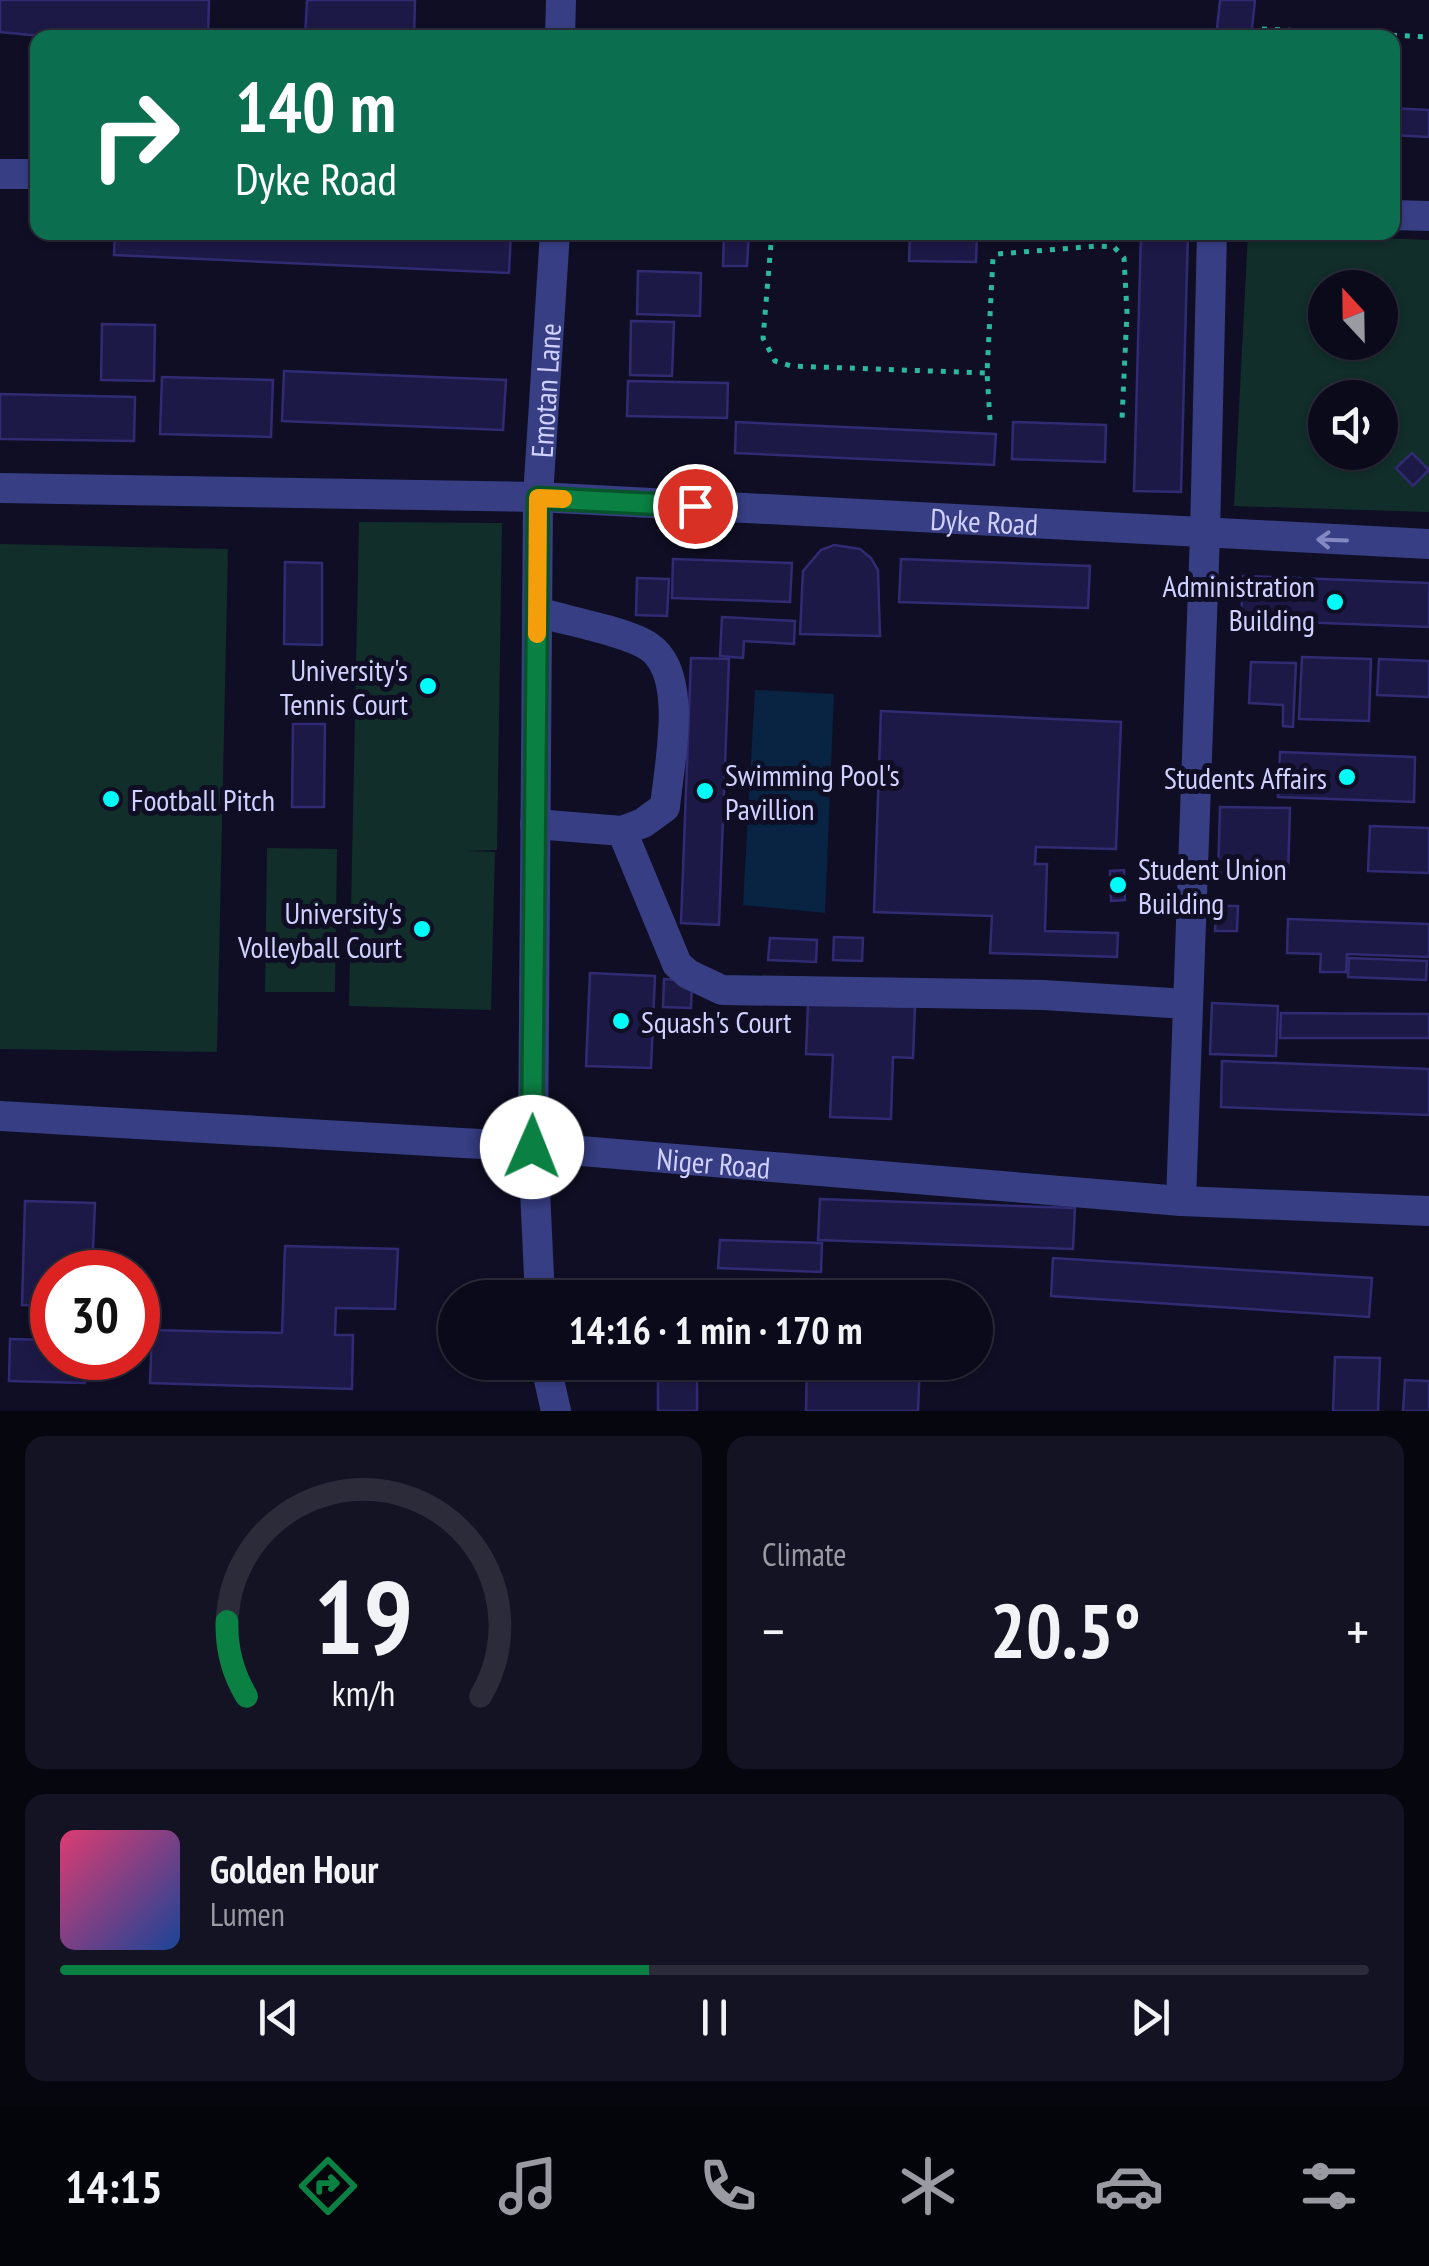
<!DOCTYPE html>
<meta charset="utf-8">
<style>
:root{--surface:#0b0a1b;--page:#141324;--text:#f1f3f6;--muted:#9a9aa3;--line:#2b2b3a;--accent:#0b8043}
body{margin:0;font-family:"PT Sans Narrow",sans-serif;background:var(--page);color:var(--text);height:100vh;display:flex;flex-direction:column;font-size:38px;white-space:nowrap}
*{box-sizing:border-box;margin:0}
p{font-size:32px;color:var(--muted)}
.icon{flex:none;width:55px;height:55px;fill:none;stroke:currentColor;stroke-width:2;stroke-linecap:round;stroke-linejoin:round}
.map{position:relative;height:1411px;overflow:hidden}
.side{display:flex;flex-direction:column;gap:25px;padding:25px;background:#06060f;flex:1}
.side>*{flex:none}
.top-card{position:absolute;left:30px;top:30px;width:1370px;height:210px;border-radius:20px;box-shadow:0 2px 8px #0004,0 0 0 2px var(--line);background:#0b6e4f;color:#fff;overflow:hidden}
.needle{width:65px;rotate:338deg}
.tools{position:absolute;left:1308px;top:270px;display:grid;gap:20px}
.tools a{display:grid;place-items:center;width:90px;height:90px;border-radius:50%;background:var(--surface);box-shadow:0 2px 8px #0004,0 0 0 2px var(--line);font-size:50px}
.speed{position:absolute;left:30px;top:1250px;display:flex;gap:20px;font-size:50px;font-weight:700;text-align:center}
.speed>*{display:grid;place-content:center;width:130px;height:130px;border-radius:50%;background:var(--surface);box-shadow:0 2px 8px #0004,0 0 0 2px var(--line);line-height:1}
.speed .limit{border:15px solid #d22;background:#fff;color:#111}
.pin{position:absolute;display:grid;place-items:center;width:85px;height:85px;color:#fff;margin:-42px;border:5px solid #fff;border-radius:50%;box-shadow:0 2px 10px #0007}
.me{position:absolute;width:110px;margin:-55px;rotate:1deg;stroke-linejoin:round;filter:drop-shadow(0 0 8px #0008)}
.turn{display:flex;align-items:center;gap:35px;height:210px;padding:0 40px;font-size:45px}
.turn .icon{width:130px;height:130px;stroke-width:2.5}
.turn b{display:block;font-size:70px;line-height:85px}
.big{font-size:75px;font-weight:700;line-height:1.1}
.side .tile{flex:1;display:flex;flex-direction:column;justify-content:center;gap:15px;min-width:0;padding:0 35px;border-radius:20px;background:var(--page)}
.side .dial{align-items:center;gap:0}
.dial svg{height:260px;overflow:visible;fill:none;stroke:var(--line);stroke-width:7;stroke-linecap:round;text-anchor:middle}
.dial text{fill:var(--text);stroke:none}
.song{display:flex;align-items:center;gap:30px}
.cover{width:120px;height:120px;border-radius:15px;background:linear-gradient(135deg,hsl(340 70% 55%),hsl(220 70% 35%))}
.played{height:10px;border-radius:5px;background:linear-gradient(90deg,var(--accent) 45%,var(--line) 45%)}
.keys{display:flex;justify-content:space-around;direction:ltr}
.heat{display:flex;justify-content:space-between;align-items:center;font-size:55px;direction:ltr}
.side .tiles{flex:1;display:grid;gap:25px;grid-template-columns:1fr 1fr}
.tile:last-child{grid-column:span 2}
.trip{position:absolute;left:438px;top:1280px;width:555px;height:100px;border-radius:50px;background:var(--surface);box-shadow:0 2px 8px #0004,0 0 0 2px var(--line);font-weight:700;line-height:100px;text-align:center}
.tabs{display:flex;height:160px;justify-content:space-around;align-items:center;background:#04040b;color:var(--muted)}
.tabs .icon{width:70px;height:70px}
.tabs .active{color:var(--accent)}
.tabs b{font-size:45px;color:var(--text)}
.map>svg:first-child{display:block}
</style>
<div class="map">
<svg width="1429" height="1411" viewBox="0 0 1429 1411">
<rect width="100%" height="100%" fill="#0f0e24"/>
<g fill="#112e2a" fill-rule="evenodd">
<path d="M1248,233L1429,240V512L1234,506ZM1325,288H1380V342H1325ZM1325,398H1380V452H1325Z"/>
<path d="M359,522L502,523L497,850L465,851L495,852L491,1010L349,1006Z"/>
<path d="M0,544L228,549L217,1052L0,1049Z"/>
<path d="M267,848L337,849L335,992H265Z"/>
</g>
<path fill="#082442" d="M755,690L834,694L825,913L743,905Z"/>
<g fill="#1d1946" stroke="#302b72" stroke-width="2.5">
<path d="M0,0H209L208,38H61L0,32Z"/>
<path d="M307,0H415L414,38H305Z"/>
<path d="M1220,0H1255L1251,38H1216Z"/>
<path d="M1392,108L1429,110V137L1392,135Z"/>
<path d="M115,232H511L509,273L114,255Z"/>
<path d="M724,232H749L747,266H723Z"/>
<path d="M910,232H977L976,262L909,261Z"/>
<path d="M1141,232H1188L1181,492L1134,491Z"/>
<path d="M638,271L701,273L700,316L637,314Z"/>
<path d="M631,321L674,322L672,376L630,375Z"/>
<path d="M102,324L155,325L154,381L101,380Z"/>
<path d="M284,371L506,380L503,430L282,421Z"/>
<path d="M162,377L273,380L271,437L160,434Z"/>
<path d="M628,381L728,383L727,418L627,416Z"/>
<path d="M0,394L135,397L134,441L0,439Z"/>
<path d="M736,422L996,434L994,465L735,453Z"/>
<path d="M1013,422L1106,425L1105,462L1012,459Z"/>
<path d="M1412,453L1429,470L1413,486L1396,468Z"/>
<path d="M834,545L860,549L871,558L878,570L880,636L800,634L803,571L821,550Z"/>
<path d="M673,559L792,563L790,602L672,598Z"/>
<path d="M901,559L1090,566L1088,608L899,602Z"/>
<path d="M285,562L322,563V645L284,644Z"/>
<path d="M1243,576L1429,583V627L1241,620Z"/>
<path d="M637,578L669,579L667,616L636,615Z"/>
<path d="M722,617L795,621L794,644L744,641L743,658L720,656Z"/>
<path d="M1302,657L1371,659L1369,721L1299,719Z"/>
<path d="M691,658L729,659L719,925L681,923Z"/>
<path d="M1379,659L1429,661V697L1377,695Z"/>
<path d="M1251,662L1296,663L1293,727L1283,726V705L1249,703Z"/>
<path d="M881,711L1121,722L1116,849L1036,847L1035,864H1047L1045,931L1118,933L1117,957L990,953L992,916L874,912Z"/>
<path d="M293,724H325L324,807H292Z"/>
<path d="M1280,752L1415,757L1414,802L1278,797Z"/>
<path d="M1220,807L1290,808L1288,877L1218,875Z"/>
<path d="M1370,826L1429,828V873L1368,871Z"/>
<path d="M1124,870L1125,900L1111,901L1110,871Z"/>
<path d="M1216,906H1238L1237,931H1215Z"/>
<path d="M1288,919L1429,924V957L1347,954L1346,972H1320L1321,954L1287,953Z"/>
<path d="M834,937L863,938L862,961L833,960Z"/>
<path d="M770,938L817,940L816,962L768,960Z"/>
<path d="M1349,958L1427,961L1426,980L1348,977Z"/>
<path d="M590,973L655,976L651,1068L586,1066Z"/>
<path d="M664,979L692,981L691,1008L663,1007Z"/>
<path d="M808,1003L915,1007L913,1058L893,1057L891,1119L830,1117L833,1055L806,1054Z"/>
<path d="M1212,1003L1278,1006L1276,1056L1210,1054Z"/>
<path d="M1281,1013L1429,1014V1038H1280Z"/>
<path d="M1222,1061L1429,1069V1115L1221,1107Z"/>
<path d="M820,1199L1075,1208L1073,1249L818,1240Z"/>
<path d="M25,1201L95,1203L92,1272H52V1306L22,1305Z"/>
<path d="M720,1240L822,1243L821,1272L718,1268Z"/>
<path d="M285,1246L398,1249L395,1309L336,1308L335,1335H353L352,1389L150,1383L152,1330L282,1333Z"/>
<path d="M1053,1258L1372,1278L1369,1317L1051,1296Z"/>
<path d="M10,1339L52,1340V1358H86L85,1383L9,1381Z"/>
<path d="M1335,1357L1380,1358L1378,1411H1333Z"/>
<path d="M664,1362H781V1375L664,1371Z"/>
<path d="M807,1362H920L918,1411H806Z"/>
<path d="M697,1380V1411H658V1381Z"/>
<path d="M1405,1380L1429,1381V1411H1403Z"/>
</g>
<g fill="none" stroke-linecap="round" stroke-linejoin="round">
<g stroke="#2bb89f" stroke-width="5" stroke-dasharray="5 8" stroke-linecap="butt">
<path d="M1262,29L1429,37"/>
<path d="M772,232L763,338L775,361L791,366L987,373"/>
<path d="M990,420L987,373L993,258L997,254L1098,246L1114,247L1124,258L1127,312L1122,419"/>
</g>
<g stroke="#373e84" stroke-width="30">
<path d="M560,38L561,0"/>
<path d="M0,174H38"/>
<path d="M1392,215L1429,216"/>
<path id="s1" d="M0,488L538,497L1429,544"/>
<path d="M535,824L622,831L643,823L665,807C669,763 690,673 648,646C628,632 564,620 537,612"/>
<path d="M622,831L677,964L688,974L722,990L1044,995L1186,1004"/>
<path id="s2" d="M0,1116L533,1147L1181,1201L1429,1211"/>
<path d="M1181,1201L1205,534L1212,232"/>
<path id="s3" d="M540,1298L533,1147L538,497L555,232"/>
<path d="M545,1362L556,1411"/>
</g>
</g>
<defs><path id="oneway-shaft" d="M-6 0H5M1.5-3L5.5 0L1.5 3" fill="none" stroke-width="1.6" stroke-linecap="round" stroke-linejoin="round" transform="scale(2.5)"/></defs>
<use stroke="#8488c2" href="#oneway-shaft" transform="translate(1332 540) rotate(-178)"/>
<g fill="none" stroke-linecap="round" stroke-linejoin="round">
<defs>
<path id="route" d="M532,1147L538,498L695,506"/>
</defs>
<use href="#route" stroke="#07532c" stroke-width="25"/>
<use href="#route" stroke="#0b8043" stroke-width="18"/>
<path stroke="#f59e0b" stroke-width="18" d="M537,634L538,498L563,499"/>
</g>
<g fill="#00fcf7" stroke="#0f0e24" stroke-width="4">
<circle cx="1335" cy="602" r="10"/>
<circle cx="428" cy="686" r="10"/>
<circle cx="1347" cy="777" r="10"/>
<circle cx="705" cy="791" r="10"/>
<circle cx="111" cy="799" r="10"/>
<circle cx="1118" cy="885" r="10"/>
<circle cx="422" cy="929" r="10"/>
<circle cx="621" cy="1021" r="10"/>
</g>
<g text-anchor="middle" dominant-baseline="central" stroke-width="10" stroke-linejoin="round" paint-order="stroke">
<g font-size="30" fill="#d1d1ff" stroke="#0f0e24">
<text stroke="none"><textPath href="#s3" startOffset="908">Emotan Lane</textPath></text>
<text stroke="none"><textPath href="#s1" startOffset="985">Dyke Road</textPath></text>
<text stroke="none"><textPath href="#s2" startOffset="715">Niger Road</textPath></text>
</g>
<g font-size="30" fill="#d1d1ff" stroke="#0f0e24" text-anchor="end">
<text x="1315" y="585">Administration<tspan x="1315" dy="34">Building</tspan></text>
<text x="408" y="669">University's<tspan x="408" dy="34">Tennis Court</tspan></text>
<text x="725" y="774" text-anchor="start">Swimming Pool's<tspan x="725" dy="34">Pavillion</tspan></text>
<text x="1327" y="777">Students Affairs</text>
<text x="131" y="799" text-anchor="start">Football Pitch</text>
<text x="1138" y="868" text-anchor="start">Student Union<tspan x="1138" dy="34">Building</tspan></text>
<text x="402" y="912">University's<tspan x="402" dy="34">Volleyball Court</tspan></text>
<text x="641" y="1021" text-anchor="start">Squash's Court</text>
</g>
</g>
</svg>
<div class="tools">
<a><svg class="needle" viewBox="-14 -14 28 28"><path d="M0-13l5 13h-10z" fill="#e53935"/><path d="M0 13l5-13h-10z" fill="#9a9aa3"/></svg></a>
<a><svg class="icon" aria-label="sound" viewBox="0 0 24 24"><path d="M4 9h4l5-4v14l-5-4H4zM17 9q2 3 0 6"/></svg></a>
</div>
<div class="speed"><div class="limit">30</div></div>
<div class="pin" style="left:695px;top:506px;background:#d93025"><svg class="icon" aria-label="arrive" viewBox="0 0 24 24"><path d="M6 21V4h12l-3 4 3 4H6"/></svg></div>
<svg class="me" style="left:532px;top:1147px" viewBox="-20 -20 40 40"><circle r="19" fill="#fff"/><path d="M0-13L10 11 0 6-10 11z" fill="#0b8043"/></svg>
<div class="trip">14:16 · 1 min · 170 m</div>
<div class="top-card">
<div class="turn"><svg class="icon" aria-label="right" viewBox="0 0 24 24"><path d="M7 20v-9h11M14 6l5 5-5 5"/></svg><div><b>140 m</b>Dyke Road</div></div>
</div>
</div>
<section class="side">
<div class="tiles">
<div class="tile dial"><svg viewBox="0 0 100 80">
<path d="M14 69A42 42 0 1 1 86 69"/>
<path d="M14 69A42 42 0 0 1 8 46" stroke="#0b8043"/>
<text x="50" y="56" font-size="32" font-weight="700">19</text>
<text x="50" y="72" font-size="11">km/h</text>
</svg></div>
<div class="tile"><p>Climate</p>
<div class="heat"><a>−</a><b class="big">20.5°</b><a>+</a></div>
</div>
<div class="tile">
<div class="song"><i class="cover"></i><div><b>Golden Hour</b><p>Lumen</p></div></div>
<div class="played"></div>
<div class="keys"><svg class="icon" aria-label="previous" viewBox="0 0 24 24"><path d="M18 5L8 12l10 7zM5 5v14"/></svg><svg class="icon" aria-label="pause" viewBox="0 0 24 24"><path d="M8 5v14M16 5v14"/></svg><svg class="icon" aria-label="next" viewBox="0 0 24 24"><path d="M6 5l10 7-10 7zM19 5v14"/></svg></div>
</div>
</div>
</section>
<nav class="tabs">
<b>14:15</b>
<svg class="icon active" aria-label="directions" viewBox="0 0 24 24"><path d="M12 3l9 9-9 9-9-9zM9 14v-3h6M13 9l2 2-2 2"/></svg>
<svg class="icon" aria-label="music" viewBox="0 0 24 24"><path d="M9 18V5l10-2v13"/><circle cx="6" cy="18" r="3"/><circle cx="16" cy="16" r="3"/></svg>
<svg class="icon" aria-label="phone" viewBox="0 0 24 24"><path d="M5 4h4l2 5-3 2q2 4 5 5l2-3 5 2v4C11 20 4 13 5 4z"/></svg>
<svg class="icon" aria-label="climate" viewBox="0 0 24 24"><path d="M12 3v18M4 7l16 10M4 17L20 7"/></svg>
<svg class="icon" aria-label="car" viewBox="0 0 24 24"><path d="M5 17H2v-5l4-1 3-4h7l3 4 3 1v5h-3M9 17h6M6 11h13"/><circle cx="7" cy="17" r="2"/><circle cx="17" cy="17" r="2"/></svg>
<svg class="icon" aria-label="filters" viewBox="0 0 24 24"><path d="M4 7h16M4 17h16"/><circle cx="9" cy="7" r="2"/><circle cx="15" cy="17" r="2"/></svg>
</nav>
